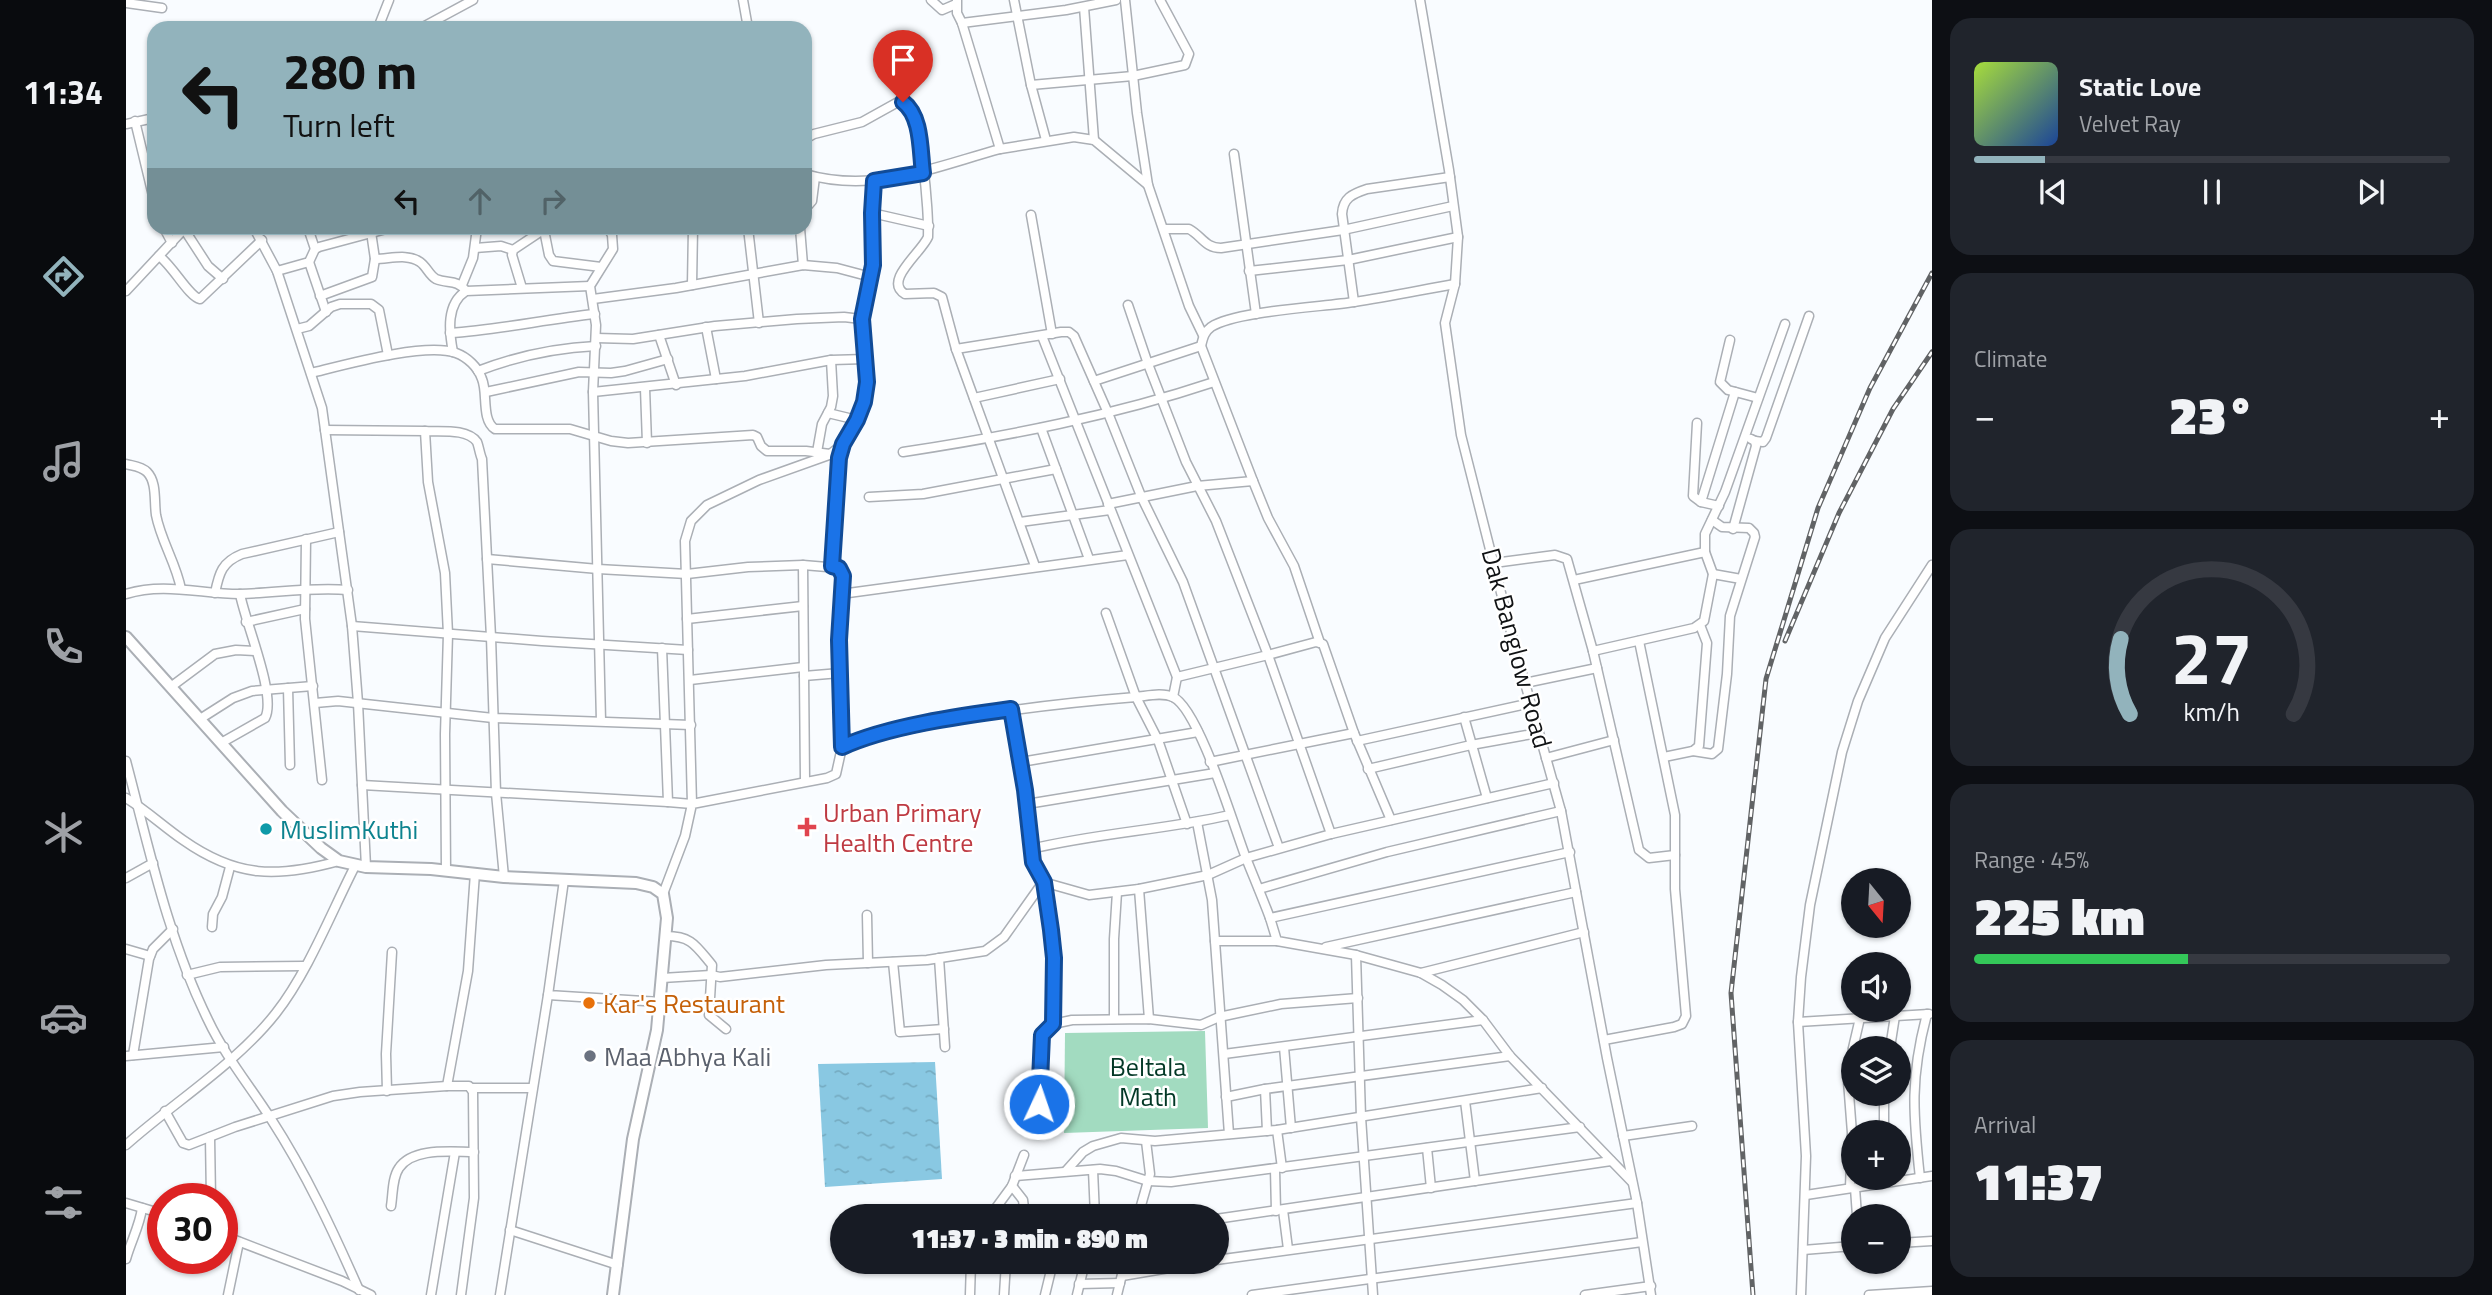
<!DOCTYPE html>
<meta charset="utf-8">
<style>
:root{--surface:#171b24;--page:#20242c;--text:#f1f3f6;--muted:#9ea1a6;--line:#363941;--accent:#92b3bc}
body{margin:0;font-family:"Titillium Web",sans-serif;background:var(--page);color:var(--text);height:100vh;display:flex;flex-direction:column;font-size:26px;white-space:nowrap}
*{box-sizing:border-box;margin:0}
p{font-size:23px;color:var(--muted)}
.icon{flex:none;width:38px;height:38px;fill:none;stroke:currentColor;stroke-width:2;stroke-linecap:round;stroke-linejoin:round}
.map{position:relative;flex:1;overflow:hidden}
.details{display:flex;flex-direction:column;gap:18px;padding:18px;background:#0d0f14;width:560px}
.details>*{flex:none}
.banner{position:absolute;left:21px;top:21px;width:665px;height:214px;border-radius:21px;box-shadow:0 2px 5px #0004;background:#92b3bc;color:#111;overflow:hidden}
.needle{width:46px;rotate:162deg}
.tools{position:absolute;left:1715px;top:868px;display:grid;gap:14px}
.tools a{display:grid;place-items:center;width:70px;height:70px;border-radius:50%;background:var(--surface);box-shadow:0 2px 5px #0004;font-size:35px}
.speed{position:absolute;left:21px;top:1183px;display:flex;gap:14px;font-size:35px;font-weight:700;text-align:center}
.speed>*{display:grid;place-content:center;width:91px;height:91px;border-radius:50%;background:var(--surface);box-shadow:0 2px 5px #0004;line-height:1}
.speed .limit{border:10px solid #d22;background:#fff;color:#111}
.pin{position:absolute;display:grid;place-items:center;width:60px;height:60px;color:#fff;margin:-72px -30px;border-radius:50% 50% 50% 0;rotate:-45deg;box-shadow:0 0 7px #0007}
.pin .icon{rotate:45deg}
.me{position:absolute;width:77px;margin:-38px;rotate:3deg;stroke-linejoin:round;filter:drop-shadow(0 0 5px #0008)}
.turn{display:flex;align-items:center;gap:24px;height:147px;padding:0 21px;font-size:32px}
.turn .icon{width:91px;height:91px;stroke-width:2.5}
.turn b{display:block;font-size:49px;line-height:60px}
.lanes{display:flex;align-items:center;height:66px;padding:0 21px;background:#0003;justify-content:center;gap:35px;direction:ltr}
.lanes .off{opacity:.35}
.big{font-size:52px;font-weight:800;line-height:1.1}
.details .card{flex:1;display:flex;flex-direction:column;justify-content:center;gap:10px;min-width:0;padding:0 24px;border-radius:21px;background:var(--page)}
.details .dial{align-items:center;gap:0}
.dial svg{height:182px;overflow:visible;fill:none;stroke:var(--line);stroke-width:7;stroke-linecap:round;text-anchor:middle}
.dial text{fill:var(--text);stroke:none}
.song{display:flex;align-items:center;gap:21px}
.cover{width:84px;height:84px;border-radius:10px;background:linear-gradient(135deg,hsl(80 70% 55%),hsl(220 70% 35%))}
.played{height:7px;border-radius:4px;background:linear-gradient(90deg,var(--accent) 15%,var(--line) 15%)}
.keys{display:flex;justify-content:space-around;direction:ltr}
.heat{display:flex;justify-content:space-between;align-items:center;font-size:38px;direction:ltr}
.charge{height:10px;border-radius:5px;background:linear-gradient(90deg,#34c759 45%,var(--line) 0)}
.trip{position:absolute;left:704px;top:1204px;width:399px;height:70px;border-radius:35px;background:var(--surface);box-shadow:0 2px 5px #0004;font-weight:800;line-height:70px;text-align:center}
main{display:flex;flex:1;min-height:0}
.dock{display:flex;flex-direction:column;width:126px;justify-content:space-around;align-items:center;background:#090b0e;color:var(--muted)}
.dock .icon{width:49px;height:49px}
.dock .selected{color:var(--accent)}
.dock b{font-size:32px;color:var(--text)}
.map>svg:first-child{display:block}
</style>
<main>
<nav class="dock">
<b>11:34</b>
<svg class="icon selected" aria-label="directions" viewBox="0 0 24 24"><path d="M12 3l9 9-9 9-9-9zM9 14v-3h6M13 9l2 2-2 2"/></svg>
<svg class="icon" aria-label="music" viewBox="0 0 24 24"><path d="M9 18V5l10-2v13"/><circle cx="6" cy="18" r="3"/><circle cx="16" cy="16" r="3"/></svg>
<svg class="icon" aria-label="phone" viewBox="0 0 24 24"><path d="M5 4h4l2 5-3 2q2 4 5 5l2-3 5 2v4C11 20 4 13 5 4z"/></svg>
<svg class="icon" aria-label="climate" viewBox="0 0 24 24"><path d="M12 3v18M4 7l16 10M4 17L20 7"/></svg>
<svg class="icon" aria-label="car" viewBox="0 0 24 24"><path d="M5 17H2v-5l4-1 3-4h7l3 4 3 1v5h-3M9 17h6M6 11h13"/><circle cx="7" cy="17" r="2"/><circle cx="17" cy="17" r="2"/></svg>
<svg class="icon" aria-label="filters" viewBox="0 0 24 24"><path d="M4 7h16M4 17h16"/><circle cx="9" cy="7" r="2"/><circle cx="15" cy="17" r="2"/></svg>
</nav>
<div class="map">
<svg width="1806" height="1295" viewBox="0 0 1806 1295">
<defs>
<pattern id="water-ripples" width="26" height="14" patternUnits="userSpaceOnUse" patternTransform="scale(1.75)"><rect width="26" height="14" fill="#89c8e2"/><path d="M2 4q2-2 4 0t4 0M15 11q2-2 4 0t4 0" fill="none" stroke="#75abc1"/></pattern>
</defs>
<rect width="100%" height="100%" fill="#f9fcff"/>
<path fill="#a2dbc0" d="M1079,1031L1082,1128L938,1133L939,1033Z"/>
<path fill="url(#water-ripples)" d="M809,1062L816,1179L699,1187L692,1064Z"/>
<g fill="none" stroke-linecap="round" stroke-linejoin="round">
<defs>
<g id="street">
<path d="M617,0L622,28"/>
<path d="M805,0L816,10L830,4"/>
<path d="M888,0L905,85L920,140"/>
<path d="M999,0L1011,113L1022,185L1063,306L1077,335"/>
<path d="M1294,0L1323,170L1332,237L1329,284L1319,323L1335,435L1388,644L1435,811L1481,1058L1511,1203L1525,1295"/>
<path d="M0,3L36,8"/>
<path d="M958,7L968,140"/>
<path d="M836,23L940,10L990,0"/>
<path d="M252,28L263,0"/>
<path d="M295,28L347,0"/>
<path d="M905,85L1007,76L1059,65L1063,54L1034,0"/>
<path d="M9,121L28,200"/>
<path d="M0,124L28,118"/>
<path d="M679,139L688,134L736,122L772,102H777C796,116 803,212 802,237C795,253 757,281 779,294L808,293L816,297L830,349L909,566"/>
<path d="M874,149L948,137L968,140L1022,185"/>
<path d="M1108,154L1130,314"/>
<path d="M679,174C748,194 808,167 874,149L836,23L831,13V0"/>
<path d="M679,209L686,201L689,177"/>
<path d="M746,213L803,226"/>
<path d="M905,215L926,334"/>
<path d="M38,228L46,243"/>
<path d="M128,228L151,271L196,408L226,626L232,703L240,867"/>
<path d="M182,228L189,249"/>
<path d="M622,228L633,323"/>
<path d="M674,228L677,265"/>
<path d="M58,229L82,266L97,279"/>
<path d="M1038,229H1063C1076,236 1079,248 1095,248L1217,230L1327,206"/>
<path d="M418,230L423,255L427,261L475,267"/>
<path d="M245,232L249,259C264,259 281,253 294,262C301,267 303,275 310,279C322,284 331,279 340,291"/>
<path d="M349,248L375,246L387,250"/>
<path d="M33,256C47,266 63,297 74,299L136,240"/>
<path d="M183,262L200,312"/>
<path d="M151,271L183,262L189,249L193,247L264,228"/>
<path d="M1123,271L1222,260L1332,237"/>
<path d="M336,285L347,258L351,228"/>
<path d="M566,285L567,228"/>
<path d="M396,288L386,255L387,250L420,228"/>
<path d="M0,291L59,228"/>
<path d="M194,296L246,277L249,259"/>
<path d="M467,299L550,288L677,265L711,268L745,277"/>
<path d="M1228,302L1216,214C1217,198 1226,194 1241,189L1324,177"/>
<path d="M1002,305L1022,364L1060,462L1090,521L1142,655L1051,677"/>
<path d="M580,327L590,379"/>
<path d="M171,329L183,326L205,307L214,304H245L253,310L262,355"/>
<path d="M324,333C373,330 420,319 469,314"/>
<path d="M533,335L550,385"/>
<path d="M916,336L1051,677L1047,697"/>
<path d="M470,338L507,339L589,326L671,319L718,317L735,319"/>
<path d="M1604,340L1594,382L1602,390L1632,398"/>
<path d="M1075,346L1127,481L1142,518L1168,566L1194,643"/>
<path d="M830,349L935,332H943L948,336L982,413L1015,496L1057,582L1153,848"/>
<path d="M327,352C323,331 320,304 340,291L464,286"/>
<path d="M352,371C391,356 428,348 470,346"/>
<path d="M185,373C218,365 299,342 330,353C341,357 352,367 356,379C362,393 355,420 369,429H444L485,441L502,443L627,435L631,437L635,446L641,451H680L704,454"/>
<path d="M968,381L1075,346C1077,338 1078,332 1085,327C1109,311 1195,307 1228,302C1261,297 1295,290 1329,284"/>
<path d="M519,388L521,443"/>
<path d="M360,392L453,372L485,373L499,371L542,359"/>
<path d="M467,392L619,376L705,360L740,359"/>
<path d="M848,398L934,379"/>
<path d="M702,413L731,420"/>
<path d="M1571,423L1567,496L1575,502L1593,506"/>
<path d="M915,428L963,559"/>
<path d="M199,430L299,431"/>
<path d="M1629,441L1637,442L1640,438L1683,316"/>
<path d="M691,452L696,424L705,407L707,396L705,360"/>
<path d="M777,452C882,436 986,416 1088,382"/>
<path d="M0,464C7,466 15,466 21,472C31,482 28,501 30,515C35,541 50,563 55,589"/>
<path d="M743,497L797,494L930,469"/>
<path d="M1575,502L1609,392"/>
<path d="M982,504L1071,486L1127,481"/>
<path d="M894,522L984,510"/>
<path d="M1607,529L1630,446L1629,441L1625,439"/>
<path d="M180,539L179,619L196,780"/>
<path d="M361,559L472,569L561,574L622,567L677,565L713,568L717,576L713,640L716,747"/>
<path d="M1368,563L1429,555L1441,559L1467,651L1513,850L1523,858L1549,855"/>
<path d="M677,565L679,781"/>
<path d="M706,566L712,473L717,444"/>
<path d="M1587,574L1615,579"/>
<path d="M1448,580L1579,552"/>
<path d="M89,593C93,573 96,562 116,554L213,532"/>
<path d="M0,594C37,582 76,594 113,594C151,593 183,587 222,590"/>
<path d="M715,594L1002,555"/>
<path d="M980,613L1010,697C1021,696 1036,692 1047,697C1073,709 1108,827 1120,858C1128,878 1136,897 1144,918L1151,941L1230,955L1295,973L1316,985L1337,1000L1357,1020L1384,1056L1506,1182"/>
<path d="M561,619L677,606"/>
<path d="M120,622L179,609"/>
<path d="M226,626L416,641L562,650"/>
<path d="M536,648L542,802L566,804L559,541L565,521L581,505L633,480L703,455L717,444L731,420L738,402L741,382L735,319L747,265L746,213L748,181"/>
<path d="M1467,651L1568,628L1578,621L1587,574L1579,552V534L1599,492L1659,324"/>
<path d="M678,676L714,673"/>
<path d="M564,680L677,667"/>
<path d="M1399,683L1471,668"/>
<path d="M46,686L89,654L110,650L129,651"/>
<path d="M162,688L164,765"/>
<path d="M189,703L212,701L367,718L565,725"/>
<path d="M885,709L899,790L907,862L917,882L925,930L928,958L927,1024"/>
<path d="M1338,717L1361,798"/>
<path d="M74,719L107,698L126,691L187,686"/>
<path d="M475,721L467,392L470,325L464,286L487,249L486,235L482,228"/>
<path d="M1231,741L1405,703"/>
<path d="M95,743L139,718C151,696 119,622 114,594"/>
<path d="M1567,751L1586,754L1592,749L1601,674L1604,616L1629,537L1628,533L1623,528L1596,527L1586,520"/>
<path d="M1538,757L1567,751L1573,746L1581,643L1574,625"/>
<path d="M1420,758L1488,740"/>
<path d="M0,761C23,848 42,939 82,1020C99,1056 124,1086 145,1119C180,1173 207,1231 233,1290"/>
<path d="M895,762L1072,732"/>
<path d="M1084,762L1228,733"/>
<path d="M1242,769L1345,745L1412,733"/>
<path d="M236,785L542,802"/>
<path d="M0,798C20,810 38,827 57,840C111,878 151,878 213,861"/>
<path d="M901,804L1089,773"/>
<path d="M1071,822L1086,900L1103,1134"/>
<path d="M1205,834L1142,655L1190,642L1197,644L1228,733L1265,820"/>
<path d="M905,849C971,833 1038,830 1104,815"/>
<path d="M320,871L319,734L322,634L319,573L302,482L299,431C314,432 341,428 351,442C353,447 354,455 356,459L365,637L370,793L378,877"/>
<path d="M0,878L27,863"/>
<path d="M438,880L422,995L534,1002"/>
<path d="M1013,889L1023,1019"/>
<path d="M1133,889L1261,852L1435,811"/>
<path d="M537,894L559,836L566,804L701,778L710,774L716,747L725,743C822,717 910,705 1010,697L1032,740L1061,824"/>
<path d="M741,915L742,963"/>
<path d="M1144,918L1444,852"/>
<path d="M86,927L87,914L96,897L104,867"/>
<path d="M540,936C566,936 570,946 586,965L583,1015L600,1029"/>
<path d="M1089,941H1151"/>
<path d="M1200,947L1450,892"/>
<path d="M0,949L24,956"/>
<path d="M1230,955L1235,1117L1247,1295"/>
<path d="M813,958L819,1047"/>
<path d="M767,962L774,1032L818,1029"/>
<path d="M1295,973L1458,932"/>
<path d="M61,975L94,967L178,966"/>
<path d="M536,978L585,975L594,977L700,965L801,960L859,951L878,937L917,882L963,895L1013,889L1082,875L1120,858L1205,834L1428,783"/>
<path d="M988,1019V939L991,892"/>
<path d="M1672,1022L1803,1014"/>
<path d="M1478,1040L1548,1027L1556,1024L1560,1016L1549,889V815L1513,641"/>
<path d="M1158,1047L1165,1128"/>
<path d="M1727,1048L1734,1018"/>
<path d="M1764,1048L1769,1016"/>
<path d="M1098,1054L1357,1020"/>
<path d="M7,1055L23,959L27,949L47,929"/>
<path d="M0,1056L98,1047"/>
<path d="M345,1088H406"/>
<path d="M1139,1089L1141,1131"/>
<path d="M261,1091L260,1054L266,952"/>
<path d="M1100,1097L1139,1089L1384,1056"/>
<path d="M1339,1101L1349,1181"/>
<path d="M39,1111L57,1143L63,1145L109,1127L207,1096L234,1092L321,1086"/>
<path d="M1758,1124V1094"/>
<path d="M912,1126L916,1035L927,1024L946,1020L1023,1019L1075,1025L1093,1017L1155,1004L1232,998"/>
<path d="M1151,1130L1156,1168"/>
<path d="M1497,1136L1566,1126"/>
<path d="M84,1137L85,1199"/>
<path d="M0,1145C48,1102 110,1064 150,1013C182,972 205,913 229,866"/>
<path d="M1301,1148L1305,1188"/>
<path d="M1149,1169L1150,1211"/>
<path d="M967,1170L969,1216"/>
<path d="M940,1171L957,1152L967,1146L995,1138L1029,1141L1151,1130L1416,1088"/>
<path d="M889,1176L974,1169L990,1171L1022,1181L1045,1182L1454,1127"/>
<path d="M1794,1178C1787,1114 1784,1077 1801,1014"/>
<path d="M886,1186L897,1200L899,1216"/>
<path d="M1724,1188L1726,1133L1722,1081L1727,1049"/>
<path d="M1729,1188L1731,1216"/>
<path d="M1680,1195L1806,1176"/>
<path d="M0,1203L37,1214"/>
<path d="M265,1206C267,1194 266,1178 273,1168C287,1147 326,1152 348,1152"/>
<path d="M1157,1210L1162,1249"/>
<path d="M864,1216L886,1186L898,1155"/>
<path d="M1012,1216L1024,1174L1020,1141"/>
<path d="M1090,1219L1485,1161"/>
<path d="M384,1230L492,1265"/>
<path d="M96,1235L216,1281L245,1295"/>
<path d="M1773,1243L1806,1241"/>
<path d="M1677,1250L1727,1246"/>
<path d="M0,1259C5,1241 14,1225 16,1208"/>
<path d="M1090,1260L1511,1203"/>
<path d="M996,1276L1079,1262"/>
<path d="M953,1284L994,1283"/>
<path d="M102,1295L113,1242"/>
<path d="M305,1295L329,1152"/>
<path d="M335,1295L348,1198L347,1092L343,1086H321L342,971L349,873"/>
<path d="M374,1295L422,995"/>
<path d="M844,1295L845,1262"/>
<path d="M878,1295L880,1262"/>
<path d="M919,1295L927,1262"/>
<path d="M951,1295L959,1262"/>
<path d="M991,1295L999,1262"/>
<path d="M1126,1295L1516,1242"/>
<path d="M1459,1295L1525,1286"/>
<path d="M1675,1295L1680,1156L1672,1022L1675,977L1684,905L1716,752L1732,701L1759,638L1806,565"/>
<path d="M1743,1295L1806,1291"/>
</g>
<path id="secondary" d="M0,637L156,811L195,848L213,861L240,867L305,869L378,877L510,883L527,887L537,894L541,918L531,1030L507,1139L487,1295"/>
</defs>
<use href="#street" stroke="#abafb5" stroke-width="11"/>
<use href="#secondary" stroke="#abafb5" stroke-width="14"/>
<use href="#street" stroke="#fff" stroke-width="8"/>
<use href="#secondary" stroke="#fff" stroke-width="10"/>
<defs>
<g id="rail">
<path d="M1659,641L1713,513L1767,409L1806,352"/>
<path d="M1627,1295L1605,993L1640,679L1692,508L1744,388L1806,273"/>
</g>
</defs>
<use href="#rail" stroke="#616365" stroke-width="5"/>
<use href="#rail" stroke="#fff" stroke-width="2.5" stroke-dasharray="8" stroke-linecap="butt"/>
</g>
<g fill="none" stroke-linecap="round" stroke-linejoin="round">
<defs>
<path id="route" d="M777,102C796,116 794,151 797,173L748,181L746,213L747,265L736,319L741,382L738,402L731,420L717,444L713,458L706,566L713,568L717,576L713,640L716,747C762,726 834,716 885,709L899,790L907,862L918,882L925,930L928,958L927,1024L916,1035L913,1104"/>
</defs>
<use href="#route" stroke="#114b97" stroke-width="18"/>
<use href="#route" stroke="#1a73e8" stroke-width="12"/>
</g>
<path fill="#e0444e" stroke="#fff" stroke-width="2.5" d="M677.5 816.5h7v7h7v7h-7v7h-7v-7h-7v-7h7z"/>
<circle fill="#0f9aa8" stroke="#fff" stroke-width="2.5" cx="140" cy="829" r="7"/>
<circle fill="#e8710a" stroke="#fff" stroke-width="2.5" cx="463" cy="1003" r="7"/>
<circle fill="#6b7280" stroke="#fff" stroke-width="2.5" cx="464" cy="1056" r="7"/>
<g text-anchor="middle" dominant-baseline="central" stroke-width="5" stroke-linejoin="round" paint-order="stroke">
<g font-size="26" fill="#101214" stroke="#fff">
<text transform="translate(1391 648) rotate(75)">Dak Banglow Road</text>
</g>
<g font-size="26" fill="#be3a42" stroke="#fff" text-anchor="start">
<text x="697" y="812">Urban Primary<tspan x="697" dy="30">Health Centre</tspan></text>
</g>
<g font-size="26" fill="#0d838f" stroke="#fff" text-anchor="start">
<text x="154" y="829">MuslimKuthi</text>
</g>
<g font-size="26" fill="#c56008" stroke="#fff" text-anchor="start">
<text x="477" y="1003">Kar's Restaurant</text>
</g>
<g font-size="26" fill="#5b616d" stroke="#fff" text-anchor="start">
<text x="478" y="1056">Maa Abhya Kali</text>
</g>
<g font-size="26" fill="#023725" stroke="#fff">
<text x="1022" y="1066">Beltala<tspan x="1022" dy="30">Math</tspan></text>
</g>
</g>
</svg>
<div class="tools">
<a><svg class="needle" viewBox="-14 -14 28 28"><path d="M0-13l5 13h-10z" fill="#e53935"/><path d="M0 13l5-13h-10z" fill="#9ea1a6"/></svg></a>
<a><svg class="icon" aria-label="sound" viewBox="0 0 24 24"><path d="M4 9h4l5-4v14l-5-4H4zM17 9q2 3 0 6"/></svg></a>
<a><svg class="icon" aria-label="layers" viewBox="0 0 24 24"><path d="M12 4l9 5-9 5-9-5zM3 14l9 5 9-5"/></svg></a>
<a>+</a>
<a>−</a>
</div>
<div class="speed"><div class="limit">30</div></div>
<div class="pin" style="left:777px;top:102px;background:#d93025"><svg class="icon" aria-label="arrive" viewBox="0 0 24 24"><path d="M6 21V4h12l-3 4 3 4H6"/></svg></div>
<svg class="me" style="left:913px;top:1104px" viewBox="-20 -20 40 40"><circle r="17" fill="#1a73e8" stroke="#fff" stroke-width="3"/><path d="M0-11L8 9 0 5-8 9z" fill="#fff"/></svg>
<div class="trip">11:37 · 3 min · 890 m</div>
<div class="banner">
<div class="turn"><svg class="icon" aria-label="left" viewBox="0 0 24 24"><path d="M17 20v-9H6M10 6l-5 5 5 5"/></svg><div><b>280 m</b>Turn left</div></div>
<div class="lanes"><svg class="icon" aria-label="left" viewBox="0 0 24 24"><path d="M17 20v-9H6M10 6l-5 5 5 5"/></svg><svg class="icon off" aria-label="ahead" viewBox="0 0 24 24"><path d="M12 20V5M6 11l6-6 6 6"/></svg><svg class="icon off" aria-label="right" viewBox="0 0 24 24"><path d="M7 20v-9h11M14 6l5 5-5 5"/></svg></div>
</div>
</div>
<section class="details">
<div class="card">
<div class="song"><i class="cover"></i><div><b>Static Love</b><p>Velvet Ray</p></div></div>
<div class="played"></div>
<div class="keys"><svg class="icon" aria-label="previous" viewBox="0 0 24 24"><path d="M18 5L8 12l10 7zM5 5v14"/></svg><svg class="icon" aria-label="pause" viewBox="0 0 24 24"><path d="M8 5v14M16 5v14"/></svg><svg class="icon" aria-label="next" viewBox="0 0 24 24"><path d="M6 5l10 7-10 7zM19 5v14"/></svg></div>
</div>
<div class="card"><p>Climate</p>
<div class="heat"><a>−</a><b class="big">23°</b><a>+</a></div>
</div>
<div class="card dial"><svg viewBox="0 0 100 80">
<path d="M14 69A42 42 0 1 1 86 69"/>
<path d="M14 69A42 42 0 0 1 10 36" stroke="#92b3bc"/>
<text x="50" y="56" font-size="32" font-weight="700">27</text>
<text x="50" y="72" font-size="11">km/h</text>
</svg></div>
<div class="card"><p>Range · 45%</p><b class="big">225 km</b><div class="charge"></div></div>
<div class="card"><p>Arrival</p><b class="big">11:37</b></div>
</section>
</main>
